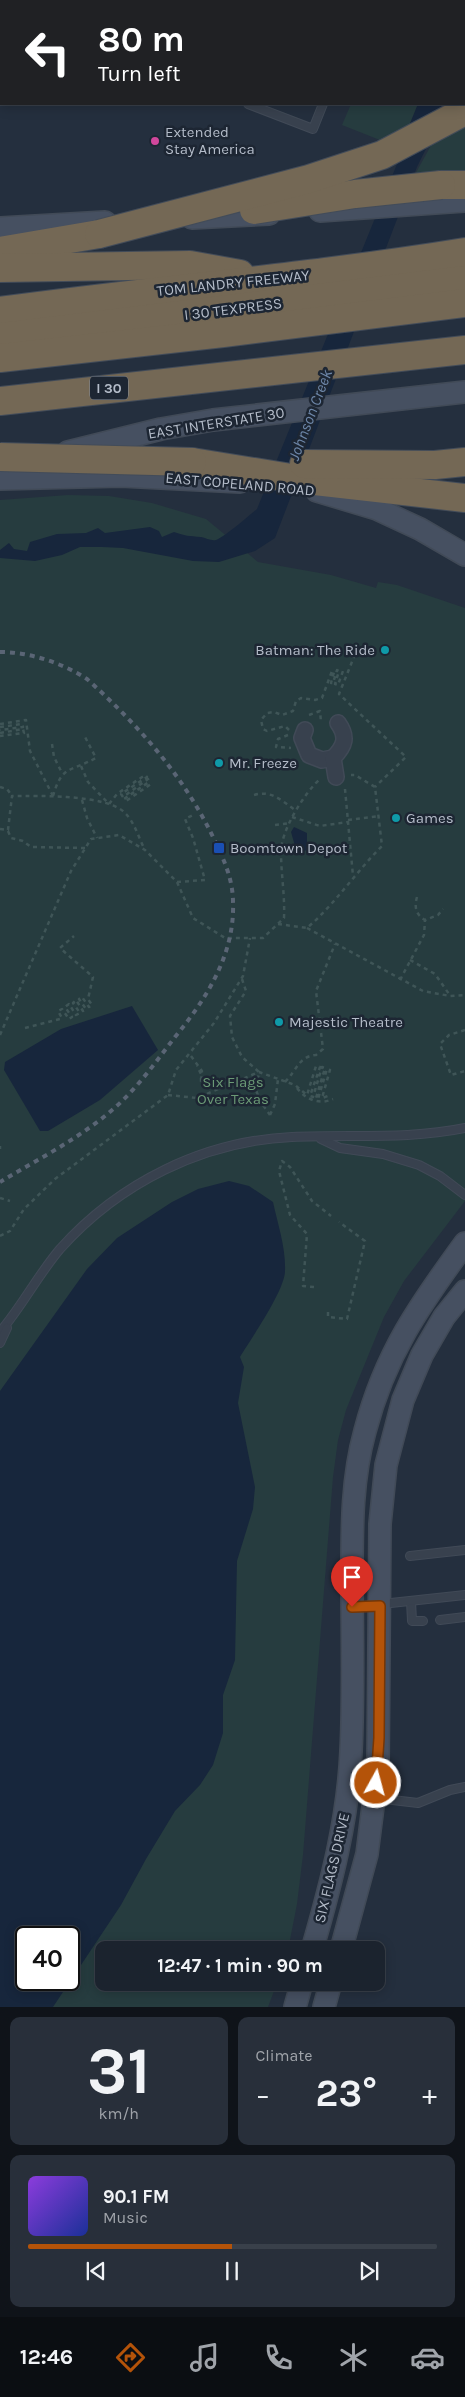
<!DOCTYPE html>
<meta charset="utf-8">
<style>
:root{--surface:#1b232e;--page:#282f3a;--text:#f1f3f6;--muted:#a0a4aa;--line:#39404a;--accent:#b45309}
body{margin:0;font-family:Karla,sans-serif;background:var(--page);color:var(--text);height:100vh;display:flex;flex-direction:column;font-size:19px;white-space:nowrap}
*{box-sizing:border-box;margin:0}
p{font-size:16px;color:var(--muted)}
.icon{flex:none;width:28px;height:28px;fill:none;stroke:currentColor;stroke-width:2;stroke-linecap:round;stroke-linejoin:round}
.map{position:relative;height:2007px;overflow:hidden}
.side{display:flex;flex-direction:column;gap:10px;padding:10px;background:#0f1319;flex:1}
.side>*{flex:none}
.banner{position:absolute;left:0px;top:0px;width:465px;height:105px;box-shadow:0 2px 12px #0003,0 0 0 1px var(--line);background:#202124;color:#fff;overflow:hidden}
.speed{position:absolute;left:15px;top:1926px;display:flex;gap:10px;font-size:25px;font-weight:700;text-align:center}
.speed>*{display:grid;place-content:center;width:65px;height:65px;border-radius:50%;background:var(--surface);box-shadow:0 2px 12px #0003,0 0 0 1px var(--line);line-height:1}
.speed .limit{border:2px solid #111;border-radius:8px;background:#fff;color:#111}
.pin{position:absolute;display:grid;place-items:center;width:42px;height:42px;color:#fff;margin:-51px -21px;border-radius:50% 50% 50% 0;rotate:-45deg;box-shadow:0 0 5px #0007}
.pin .icon{rotate:45deg}
.me{position:absolute;width:55px;margin:-28px;rotate:7deg;stroke-linejoin:round;filter:drop-shadow(0 0 4px #0008)}
.turn{display:flex;align-items:center;gap:18px;height:105px;padding:0 15px;font-size:22px}
.turn .icon{width:65px;height:65px;stroke-width:2.5}
.turn b{display:block;font-size:35px;line-height:42px}
.big{font-size:38px;font-weight:700;line-height:1.1}
.side .widget{flex:1;display:flex;flex-direction:column;justify-content:center;gap:8px;min-width:0;padding:0 18px;border-radius:10px;background:var(--page)}
.side .dial{align-items:center;gap:0}
.dial b{font-size:65px;line-height:1}
.song{display:flex;align-items:center;gap:15px}
.cover{width:60px;height:60px;border-radius:8px;background:linear-gradient(135deg,hsl(270 70% 55%),hsl(230 70% 35%))}
.played{height:5px;border-radius:2px;background:linear-gradient(90deg,var(--accent) 50%,var(--line) 50%)}
.keys{display:flex;justify-content:space-around;direction:ltr}
.heat{display:flex;justify-content:space-between;align-items:center;font-size:28px;direction:ltr}
.side .tiles{flex:1;display:grid;gap:10px;grid-template-columns:1fr 1fr}
.widget:last-child{grid-column:span 2}
.trip{position:absolute;left:95px;top:1941px;width:290px;height:50px;border-radius:10px;background:var(--surface);box-shadow:0 2px 12px #0003,0 0 0 1px var(--line);font-weight:700;line-height:50px;text-align:center}
.tabs{display:flex;height:80px;justify-content:space-around;align-items:center;background:#0b0e12;color:var(--muted)}
.tabs .icon{width:35px;height:35px}
.tabs .on{color:var(--accent)}
.tabs b{font-size:22px;color:var(--text)}
.map>svg:first-child{display:block}
</style>
<div class="map">
<svg width="465" height="2007" viewBox="0 0 465 2007">
<rect width="100%" height="100%" fill="#242f3e"/>
<g fill="#263c3f" fill-rule="evenodd">
<path d="M351,104H418L400,148L342,125Z"/>
<path d="M465,119V177L413,178L434,140Z"/>
<path d="M68,495L109,496L152,503L206,519L258,562L331,575L376,588L378,582L397,585L465,608V1201L404,1281L384,1317L346,1410L338,1440L333,1477L303,1855L297,1904L288,1950H104V1982L277,1983L268,2007H0V500ZM26,1938H69V1980H26Z"/>
</g>
<g fill="#17263c" fill-rule="evenodd">
<path d="M418,104H448L417,167L275,538L255,551L219,562L193,561L123,548L102,547H80L62,555L35,561L0,558V550L9,543L14,549L27,551L30,542L57,534L86,533L98,528L105,533L150,527L159,531L162,537L174,532C185,536 189,536 201,537C206,538 211,541 216,540C222,539 250,515 257,509L397,164L400,148Z"/>
<path d="M294,827L307,833V850L297,853L291,832Z"/>
<path d="M132,1006L158,1050L100,1100L48,1131H40L4,1070L5,1062L61,1029Z"/>
<path d="M229,1181L249,1186L273,1202C278,1225 286,1248 285,1271C285,1290 251,1339 240,1357L244,1367L238,1403L255,1487L253,1509L237,1561L235,1660L223,1695V1733L213,1765L200,1785L175,1811L146,1859L121,1905L53,2007H0V1391L87,1269L117,1238L172,1202L198,1189ZM26,1938H69V1980H26Z"/>
</g>
<g fill="none" stroke-linecap="round" stroke-linejoin="round">
<defs>
<g id="lane">
<path d="M11,1L12,0"/>
<path d="M247,1L248,0"/>
<path d="M364,1V0"/>
<path d="M0,7H1"/>
<path d="M248,104L313,129L323,104"/>
<path d="M321,1139L340,1148L383,1154L419,1165L440,1176L465,1195"/>
<path d="M0,1332C22,1306 38,1275 60,1249C119,1183 203,1141 292,1137C350,1134 408,1140 465,1128"/>
<path d="M0,1343L7,1328"/>
<path d="M410,1556L465,1550"/>
<path d="M411,1601L412,1621H423"/>
<path d="M354,1607L465,1595"/>
<path d="M440,1620L465,1617"/>
<path d="M350,1795L418,1803L450,1790L465,1787"/>
</g>
<g id="street">
<path d="M305,730L302,738L309,755L322,760L333,758"/>
<path d="M336,777L333,758C345,746 348,737 338,723"/>
</g>
<g id="secondary">
<path d="M320,211L465,201"/>
<path d="M192,218L269,214"/>
<path d="M0,228L105,222"/>
<path d="M68,452L161,429L213,420L465,392"/>
<path d="M0,479L121,476L240,482"/>
<path d="M317,491L377,509L420,529L465,555"/>
<path d="M312,1950C331,1884 348,1820 351,1751C354,1692 352,1632 352,1573C352,1525 352,1478 365,1431C385,1354 419,1306 465,1243"/>
<path d="M341,1950L367,1854L378,1767L380,1524L386,1465L403,1400L422,1355L444,1317L465,1291"/>
<path d="M295,2007L302,1982"/>
<path d="M324,2007L331,1982"/>
</g>
<g id="highway">
<path d="M441,185H465"/>
<path d="M0,251L99,234"/>
<path d="M0,268L190,265L240,274"/>
<path d="M0,311C155,290 311,277 465,252"/>
<path d="M0,337L465,280"/>
<path d="M0,358L223,333L465,303"/>
<path d="M0,401L465,350"/>
<path d="M192,462L297,479L465,498"/>
<path d="M304,464L435,465L465,462"/>
</g>
</defs>
<use href="#lane" stroke="#414a57" stroke-width="10"/>
<use href="#street" stroke="#414a57" stroke-width="18"/>
<use href="#secondary" stroke="#414a57" stroke-width="24"/>
<use href="#highway" stroke="#434c59" stroke-width="30"/>
<g stroke="#3f5557" stroke-width="2.5" stroke-dasharray="4 4" stroke-linecap="butt">
<path d="M358,647L339,694L406,757L375,787"/>
<path d="M309,715L320,711L321,722"/>
<path d="M0,724L26,720L30,751L53,796"/>
<path d="M0,727L22,724L23,727L0,730"/>
<path d="M289,730L285,726L267,731L263,729L261,720L267,713L274,712L282,715L293,711L296,701L301,698L315,700L322,698L332,671L334,672L331,683H333L337,670L339,671L335,684L338,685L343,671"/>
<path d="M0,733L23,729L24,733L0,736"/>
<path d="M288,735L278,739L276,747L291,748"/>
<path d="M52,744L54,757L62,773"/>
<path d="M81,766L88,782L109,804L117,794L145,775L147,777L121,794L123,797L148,779L149,782L124,799L126,801L151,784"/>
<path d="M0,787L7,789L12,796"/>
<path d="M345,789L353,876"/>
<path d="M254,795C271,790 281,800 295,810"/>
<path d="M53,796C62,765 70,772 96,758L84,735"/>
<path d="M82,800L87,818L97,838"/>
<path d="M292,817L320,826L348,822"/>
<path d="M348,820L379,816"/>
<path d="M275,825L290,823"/>
<path d="M0,829L8,830L12,796C38,796 109,794 126,814C134,822 139,838 144,848"/>
<path d="M8,831L11,838L23,841L31,847L85,848"/>
<path d="M177,882L205,880L193,838L185,819L193,815"/>
<path d="M417,897C414,907 416,915 425,920L438,915L443,909"/>
<path d="M278,924L307,928C335,904 356,872 382,846L375,787L355,775H351"/>
<path d="M307,928L423,991L450,996L465,995"/>
<path d="M410,960L435,974L449,994"/>
<path d="M242,979L246,991L230,1016L232,1037L242,1057L259,1072L256,1090L260,1101L270,1115"/>
<path d="M400,980L424,935L425,920"/>
<path d="M25,1028L60,1019L62,1018L58,1011L62,1009L69,1019L72,1017L65,1007L69,1004L76,1015L80,1013L73,1003L76,1000L83,1011L86,1009L79,999L82,997L89,1007L92,1005L88,999L93,977L60,948L74,936"/>
<path d="M465,1030L449,1035L440,1044L451,1075L465,1071"/>
<path d="M0,1035L71,871L91,839L119,835L145,850L177,882L193,918L225,938H263L284,918C285,895 281,874 281,852C281,830 305,792 321,778"/>
<path d="M191,1056L202,1071L201,1083V1074L197,1066"/>
<path d="M285,1082C297,1070 299,1056 316,1055L323,1049L316,991L335,944"/>
<path d="M297,1088C306,1100 320,1105 333,1099"/>
<path d="M168,1095L197,1098L259,1072L295,1085L307,1095L316,1066L320,1067L310,1096L313,1097L322,1067L325,1068L316,1098L318,1099L327,1069L330,1070L322,1098L331,1095"/>
<path d="M270,1115L275,1104L278,1079"/>
<path d="M0,1146V1149"/>
<path d="M0,1198L10,1201"/>
<path d="M0,1236L10,1231L24,1209L55,1179L168,1095L176,1070L214,1023L243,976L250,938"/>
<path d="M314,1287L303,1286L307,1234L290,1215L279,1171L282,1161L290,1167L312,1201L331,1216"/>
<path d="M328,1312V1317L347,1319L365,1241L339,1222"/>
</g>
<use href="#lane" stroke="#38414e" stroke-width="8"/>
<use href="#street" stroke="#38414e" stroke-width="15"/>
<use href="#secondary" stroke="#465061" stroke-width="21"/>
<use href="#highway" stroke="#746855" stroke-width="28"/>
<path stroke="#5a6575" stroke-width="4" stroke-dasharray="5 5" stroke-linecap="butt" d="M0,652C30,652 62,663 87,679C138,725 183,775 213,837C223,857 233,879 233,902C235,954 207,998 175,1037C155,1063 136,1090 111,1111C78,1139 37,1160 0,1182"/>
<defs>
<g id="highway-bridge">
<path d="M254,210L355,194L441,185"/>
<path d="M99,234L309,179L382,155L465,111"/>
<path d="M0,457L192,462"/>
</g>
</defs>
<use href="#highway-bridge" stroke="#434c59" stroke-width="30" stroke-linecap="butt"/>
<use href="#highway-bridge" stroke="#746855" stroke-width="28"/>
</g>
<g fill="none" stroke-linecap="round" stroke-linejoin="round">
<defs>
<path id="route" d="M352,1607L380,1606L379,1738L376,1783"/>
</defs>
<use href="#route" stroke="#753606" stroke-width="12"/>
<use href="#route" stroke="#b45309" stroke-width="9"/>
</g>
<circle fill="#d1479c" stroke="#1d2633" stroke-width="2" cx="155" cy="141" r="5"/>
<g fill="#0f9aa8" stroke="#1d2633" stroke-width="2">
<circle cx="385" cy="650" r="5"/>
<circle cx="219" cy="763" r="5"/>
<circle cx="396" cy="818" r="5"/>
<circle cx="279" cy="1022" r="5"/>
</g>
<rect fill="#1a4fb4" stroke="#1d2633" stroke-width="2" x="213" y="842" width="12" height="12" rx="2.5"/>
<g text-anchor="middle" dominant-baseline="central" stroke-width="5" stroke-linejoin="round" paint-order="stroke">
<rect fill="#1d2633" stroke="#878f9c" stroke-width="1" x="90" y="376.5" width="38" height="23" rx="4"/>
<g font-size="14" font-weight="bold" fill="#b4bcc9">
<text x="109" y="388">I 30</text>
</g>
<g font-size="15" fill="#b4bcc9" stroke="#1d2633" text-anchor="start">
<text x="165" y="132">Extended<tspan x="165" dy="17">Stay America</tspan></text>
<text x="375" y="650" text-anchor="end">Batman: The Ride</text>
<text x="229" y="763">Mr. Freeze</text>
<text x="406" y="818">Games</text>
<text x="230" y="848">Boomtown Depot</text>
<text x="289" y="1022">Majestic Theatre</text>
</g>
<g font-size="15" fill="#b4bcc9" stroke="#1d2633">
<text transform="translate(233 283) rotate(-6)">TOM LANDRY FREEWAY</text>
<text transform="translate(233 309) rotate(-7)">I 30 TEXPRESS</text>
<text transform="translate(216 423) rotate(-9)">EAST INTERSTATE 30</text>
<text transform="translate(240 484) rotate(5)">EAST COPELAND ROAD</text>
<text transform="translate(332 1868) rotate(-77)">SIX FLAGS DRIVE</text>
</g>
<g font-size="15" fill="#6b9a76" stroke="#1d2633">
<text x="233" y="1082">Six Flags<tspan x="233" dy="17">Over Texas</tspan></text>
</g>
<g font-size="16" font-style="italic" fill="#6d86a8" stroke="#1d2633">
<text transform="translate(310 415) rotate(-69)">Johnson Creek</text>
</g>
</g>
</svg>
<div class="speed"><div class="limit">40</div></div>
<div class="pin" style="left:352px;top:1607px;background:#d93025"><svg class="icon" aria-label="arrive" viewBox="0 0 24 24"><path d="M6 21V4h12l-3 4 3 4H6"/></svg></div>
<svg class="me" style="left:376px;top:1783px" viewBox="-20 -20 40 40"><circle r="17" fill="#b45309" stroke="#fff" stroke-width="3"/><path d="M0-11L8 9 0 5-8 9z" fill="#fff"/></svg>
<div class="trip">12:47 · 1 min · 90 m</div>
<div class="banner">
<div class="turn"><svg class="icon" aria-label="left" viewBox="0 0 24 24"><path d="M17 20v-9H6M10 6l-5 5 5 5"/></svg><div><b>80 m</b>Turn left</div></div>
</div>
</div>
<section class="side">
<div class="tiles">
<div class="widget dial"><b>31</b><p>km/h</p></div>
<div class="widget"><p>Climate</p>
<div class="heat"><a>−</a><b class="big">23°</b><a>+</a></div>
</div>
<div class="widget">
<div class="song"><i class="cover"></i><div><b>90.1 FM</b><p>Music</p></div></div>
<div class="played"></div>
<div class="keys"><svg class="icon" aria-label="previous" viewBox="0 0 24 24"><path d="M18 5L8 12l10 7zM5 5v14"/></svg><svg class="icon" aria-label="pause" viewBox="0 0 24 24"><path d="M8 5v14M16 5v14"/></svg><svg class="icon" aria-label="next" viewBox="0 0 24 24"><path d="M6 5l10 7-10 7zM19 5v14"/></svg></div>
</div>
</div>
</section>
<nav class="tabs">
<b>12:46</b>
<svg class="icon on" aria-label="directions" viewBox="0 0 24 24"><path d="M12 3l9 9-9 9-9-9zM9 14v-3h6M13 9l2 2-2 2"/></svg>
<svg class="icon" aria-label="music" viewBox="0 0 24 24"><path d="M9 18V5l10-2v13"/><circle cx="6" cy="18" r="3"/><circle cx="16" cy="16" r="3"/></svg>
<svg class="icon" aria-label="phone" viewBox="0 0 24 24"><path d="M5 4h4l2 5-3 2q2 4 5 5l2-3 5 2v4C11 20 4 13 5 4z"/></svg>
<svg class="icon" aria-label="climate" viewBox="0 0 24 24"><path d="M12 3v18M4 7l16 10M4 17L20 7"/></svg>
<svg class="icon" aria-label="car" viewBox="0 0 24 24"><path d="M5 17H2v-5l4-1 3-4h7l3 4 3 1v5h-3M9 17h6M6 11h13"/><circle cx="7" cy="17" r="2"/><circle cx="17" cy="17" r="2"/></svg>
</nav>
